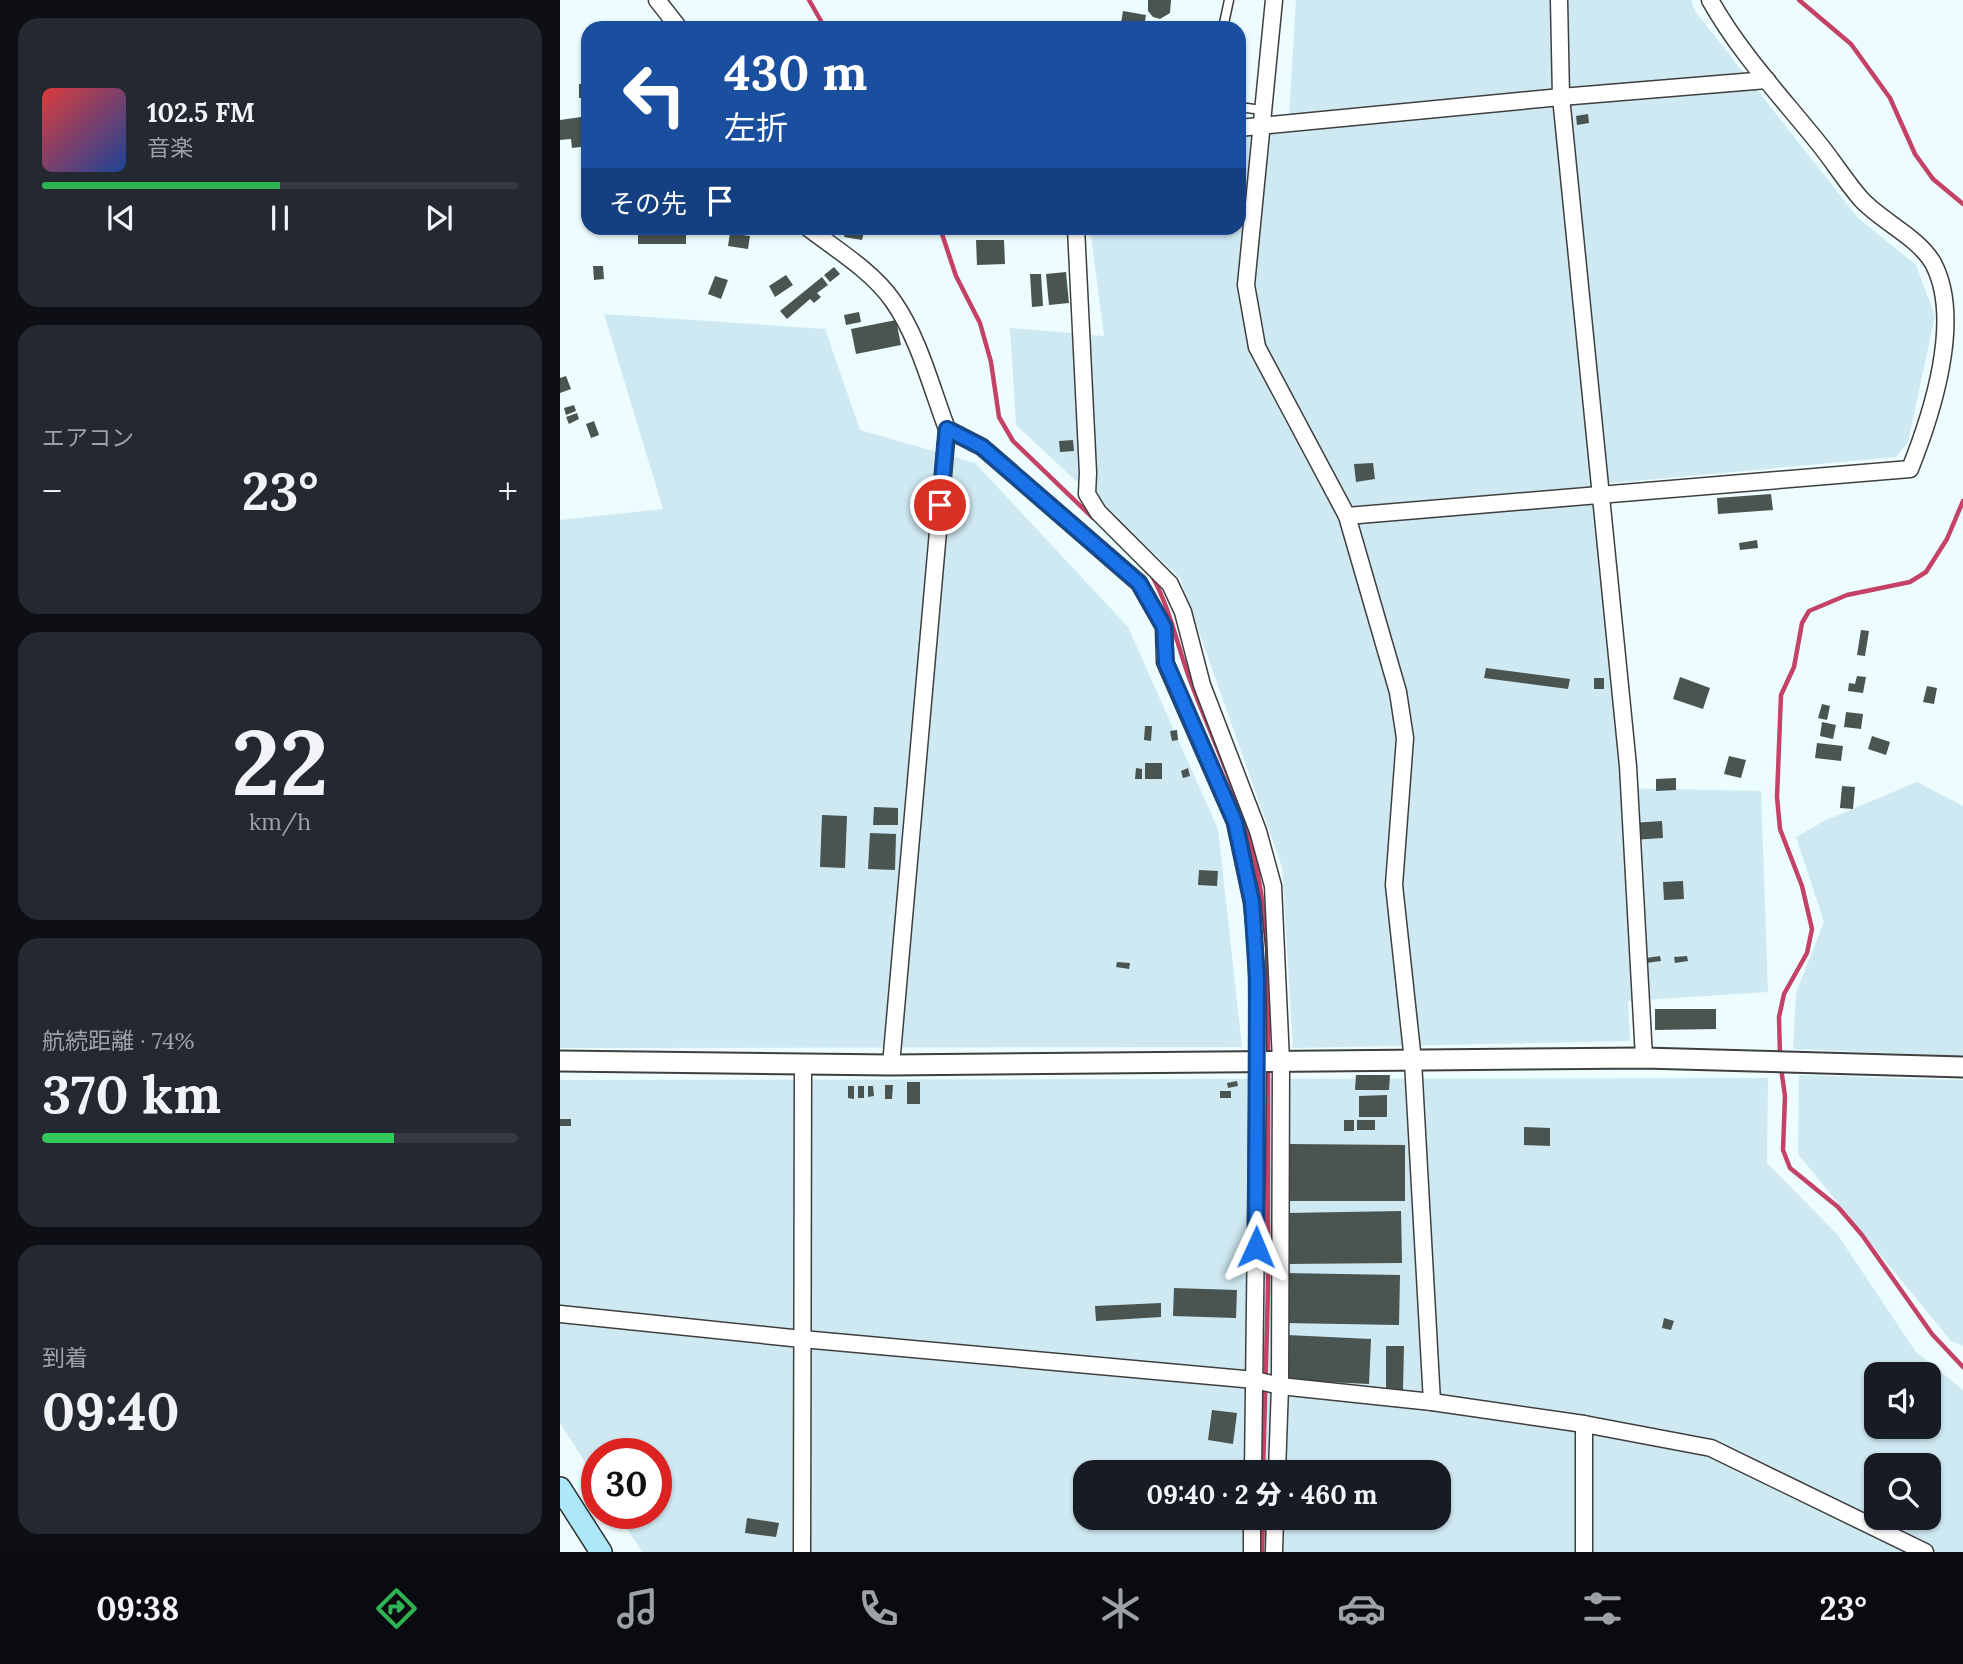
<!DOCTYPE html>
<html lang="ja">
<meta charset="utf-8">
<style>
:root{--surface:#171b24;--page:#242831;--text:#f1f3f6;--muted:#9ea1a6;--line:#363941;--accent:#2fb254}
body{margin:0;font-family:Lora,"Noto Sans JP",serif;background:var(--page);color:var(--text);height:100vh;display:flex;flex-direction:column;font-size:26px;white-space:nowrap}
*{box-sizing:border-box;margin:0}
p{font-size:23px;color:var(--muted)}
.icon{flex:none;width:38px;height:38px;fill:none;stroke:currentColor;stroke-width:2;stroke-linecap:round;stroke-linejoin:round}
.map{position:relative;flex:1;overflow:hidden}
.details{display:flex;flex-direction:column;gap:18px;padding:18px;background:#0d0f14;width:560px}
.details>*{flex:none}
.banner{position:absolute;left:21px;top:21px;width:665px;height:214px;border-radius:21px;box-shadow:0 2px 5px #0004;background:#1a4fa0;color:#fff;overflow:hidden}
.controls{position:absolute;left:1304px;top:1362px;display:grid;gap:14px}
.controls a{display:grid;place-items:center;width:77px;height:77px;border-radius:14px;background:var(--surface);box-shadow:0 2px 5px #0004;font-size:35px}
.speed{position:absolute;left:21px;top:1438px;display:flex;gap:14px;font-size:35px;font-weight:700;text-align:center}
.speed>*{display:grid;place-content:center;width:91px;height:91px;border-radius:50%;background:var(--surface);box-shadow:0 2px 5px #0004;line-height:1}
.speed .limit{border:10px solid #d22;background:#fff;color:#111}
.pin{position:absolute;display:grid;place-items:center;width:60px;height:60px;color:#fff;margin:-30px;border:4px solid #fff;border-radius:50%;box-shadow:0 2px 7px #0007}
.me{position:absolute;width:77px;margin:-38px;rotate:1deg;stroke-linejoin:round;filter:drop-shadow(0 0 5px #0008)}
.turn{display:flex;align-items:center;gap:24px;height:147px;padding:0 28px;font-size:32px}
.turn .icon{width:91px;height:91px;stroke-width:2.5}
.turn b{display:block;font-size:49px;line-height:60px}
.then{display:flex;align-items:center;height:66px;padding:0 28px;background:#0003;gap:14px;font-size:26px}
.big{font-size:52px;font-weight:800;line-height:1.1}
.details .card{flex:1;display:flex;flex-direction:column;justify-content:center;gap:10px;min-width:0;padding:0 24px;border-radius:21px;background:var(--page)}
.details .dial{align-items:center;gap:0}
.dial b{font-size:91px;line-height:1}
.song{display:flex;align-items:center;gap:21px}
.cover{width:84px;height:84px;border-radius:10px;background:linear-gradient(135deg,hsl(0 70% 55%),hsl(220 70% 35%))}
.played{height:7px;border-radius:4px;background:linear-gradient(90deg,var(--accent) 50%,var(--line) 50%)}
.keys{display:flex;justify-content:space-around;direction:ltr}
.heat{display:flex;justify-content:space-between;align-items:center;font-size:38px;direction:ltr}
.charge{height:10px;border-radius:5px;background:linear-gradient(90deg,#34c759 74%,var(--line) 0)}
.trip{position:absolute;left:513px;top:1460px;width:378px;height:70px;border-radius:21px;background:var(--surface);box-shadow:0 2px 5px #0004;font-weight:800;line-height:70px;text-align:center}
.menu{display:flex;height:112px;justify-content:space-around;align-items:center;background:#090b0e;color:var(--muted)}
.menu .icon{width:49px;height:49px}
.menu .selected{color:var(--accent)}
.menu b{font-size:32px;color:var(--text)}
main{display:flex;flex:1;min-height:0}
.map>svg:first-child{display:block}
</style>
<main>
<section class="details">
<div class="card">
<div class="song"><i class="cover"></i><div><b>102.5 FM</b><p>音楽</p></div></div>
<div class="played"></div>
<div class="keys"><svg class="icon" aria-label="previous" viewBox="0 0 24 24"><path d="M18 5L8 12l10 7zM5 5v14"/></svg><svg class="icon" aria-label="pause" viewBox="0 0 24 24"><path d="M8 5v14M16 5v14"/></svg><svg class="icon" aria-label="next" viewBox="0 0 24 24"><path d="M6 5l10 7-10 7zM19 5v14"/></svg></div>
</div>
<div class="card"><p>エアコン</p>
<div class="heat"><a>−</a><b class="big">23°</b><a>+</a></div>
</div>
<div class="card dial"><b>22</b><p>km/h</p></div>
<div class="card"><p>航続距離 · 74%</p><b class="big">370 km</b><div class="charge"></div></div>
<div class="card"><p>到着</p><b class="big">09:40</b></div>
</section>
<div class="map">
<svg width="1403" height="1552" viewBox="0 0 1403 1552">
<rect width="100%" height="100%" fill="#edfcfe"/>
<g fill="#cfe9f2" fill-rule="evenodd">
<path d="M736,0H1131L1135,11L1298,218L1356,265L1375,316L1348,442L1336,457L1031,485L1063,788L1201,791L1208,992L1068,1001L1070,1041L733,1048L722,867L620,578L456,425L450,328L544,336L530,228H679V136L728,133Z"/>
<path d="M44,314L265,329L300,430L415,463L568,627L658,829L682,1047L0,1048V520L103,509Z"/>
<path d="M1357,782L1403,806V1056L1233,1049L1236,993L1264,922L1236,837L1264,821Z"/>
<path d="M1239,1075L1403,1080V1346L1391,1341L1238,1154Z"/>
<path d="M1208,1078L1207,1163L1277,1234L1356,1352L1403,1390V1552H82L58,1514H96V1454H37V1481L0,1423V1080ZM1316,1374H1368V1426H1316ZM1316,1465H1368V1517H1316ZM525,1472H878V1517H525Z"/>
</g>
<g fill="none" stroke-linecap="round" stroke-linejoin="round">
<g stroke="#c34265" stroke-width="4.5">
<path d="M249,0L265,28"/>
<path d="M1239,0L1291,44L1330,98L1355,154L1373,179L1403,204"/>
<path d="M380,228L396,276L420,323L431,362L439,417L453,441L533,518"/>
<path d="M592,576C610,608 617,645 630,680C648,728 670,775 685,823C709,897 709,978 708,1055"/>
<path d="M1220,1056L1219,1017L1224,994L1247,953L1252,929L1242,886L1220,829L1217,797L1221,695L1234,667L1242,623L1249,611L1287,595L1350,582L1366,572L1387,539L1403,501"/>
<path d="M1221,1068L1225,1096L1223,1150L1230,1168L1278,1207L1302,1235L1372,1334L1403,1367"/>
<path d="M703,1472L708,1288V1067"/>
<path d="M702,1552L703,1517"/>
</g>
</g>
<g fill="#4a5451">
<path d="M588,0H611L610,13L600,19L593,17L588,11Z"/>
<path d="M563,11L586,15L584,28L561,23Z"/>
<rect x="19" y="84" width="9" height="14"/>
<path d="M1028,114L1029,123L1017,125L1016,116Z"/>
<path d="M28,116V146L12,148L11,139L0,140V120Z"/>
<rect x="78" y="228" width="48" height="16"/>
<path d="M286,228H305L302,240L284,237Z"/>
<path d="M337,228H351L352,234L338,235Z"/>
<path d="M170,233L190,236L188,249L168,246Z"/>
<path d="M416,240H444L445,264L417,265Z"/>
<path d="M33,266H43L44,279L34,280Z"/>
<path d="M274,267L280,274L270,282L264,275Z"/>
<path d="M506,272L509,303L489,305L486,274Z"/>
<path d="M470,274H481L483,306L472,307Z"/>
<path d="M226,275L233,285L215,297L209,286Z"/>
<path d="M155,276L168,280L161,299L148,294Z"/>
<path d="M262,277L268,285L257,293L261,297L254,303L250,299L227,319L220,311Z"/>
<path d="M299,312L301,322L286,325L284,315Z"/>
<path d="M336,320L341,345L296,354L291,329Z"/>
<path d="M6,376L11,389L0,393V378Z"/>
<path d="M14,405L16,411L6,415L4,408Z"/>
<path d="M17,413L19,419L9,424L6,417Z"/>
<path d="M34,421L39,435L31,438L26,424Z"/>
<path d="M513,440L514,451L500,452L499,441Z"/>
<path d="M813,463L815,479L796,482L794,464Z"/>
<path d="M1211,494L1213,510L1158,514L1157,498Z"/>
<path d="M1197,540L1198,548L1180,550L1179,543Z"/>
<path d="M1301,630L1309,631L1305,656L1297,655Z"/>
<path d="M926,668L1010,679L1008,689L924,678Z"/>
<path d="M1297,676L1306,677L1303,693L1288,691L1289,683L1295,684Z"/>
<path d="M1120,677L1150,688L1143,709L1113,699Z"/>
<rect x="1034" y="678" width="10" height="11"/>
<path d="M1367,686L1377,688L1374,704L1363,702Z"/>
<path d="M1262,704L1270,706L1267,720L1258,718Z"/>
<path d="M1286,712L1303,714L1301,729L1284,727Z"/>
<path d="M1262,722L1276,725L1273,739L1260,736Z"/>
<path d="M585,726H592L591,741L584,740Z"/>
<path d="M617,730L618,740L612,741L610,731Z"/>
<path d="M1312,736L1330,742L1326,755L1308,749Z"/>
<path d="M1257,743L1283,746L1281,761L1255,758Z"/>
<path d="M1169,756L1186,760L1181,778L1164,774Z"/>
<rect x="585" y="763" width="17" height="16"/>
<path d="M576,768L582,769V779H575Z"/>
<path d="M628,768L630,776L623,778L621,771Z"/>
<path d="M1116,778V790L1096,791V779Z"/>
<path d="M1282,786L1295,787L1293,809L1280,808Z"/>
<path d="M314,807L338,808V825H313Z"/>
<path d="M262,815L287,816L285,868L260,867Z"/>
<path d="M1102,821L1103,838L1072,840V823Z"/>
<path d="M310,833L336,834L335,870L308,869Z"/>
<path d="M639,870L658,871L657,886L638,885Z"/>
<path d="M1123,881L1124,899L1104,900L1103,882Z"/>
<path d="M1100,956L1101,961L1086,963V958Z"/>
<path d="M1127,956L1128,961L1115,963L1114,957Z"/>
<path d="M557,962L570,963L569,969L556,967Z"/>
<path d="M1095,1009H1156V1029L1095,1030Z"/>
<path d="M796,1075H830L829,1090H795Z"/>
<path d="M677,1081L678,1086L668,1088L667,1083Z"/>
<rect x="347" y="1082" width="13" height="22"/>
<path d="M325,1085H333L332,1099H325Z"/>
<path d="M288,1086H294V1099L288,1098Z"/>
<rect x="298" y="1086" width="6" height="12"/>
<path d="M308,1086H313L314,1096L308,1097Z"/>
<rect x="660" y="1091" width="11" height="7"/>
<path d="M827,1095V1117H799V1096Z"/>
<rect x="0" y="1119" width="11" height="7"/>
<rect x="784" y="1120" width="10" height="11"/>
<rect x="797" y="1120" width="18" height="10"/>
<path d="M964,1127L990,1128V1146L964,1145Z"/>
<path d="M729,1144L845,1145V1201H728Z"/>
<path d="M841,1211L842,1263L727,1264V1213Z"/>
<path d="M724,1273L840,1275L839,1325L724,1323Z"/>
<path d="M614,1288L677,1290L676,1318L613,1316Z"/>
<path d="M601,1303V1317L536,1321L535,1306Z"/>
<path d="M1104,1318L1114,1321L1111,1330L1102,1328Z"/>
<path d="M727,1335L811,1339L809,1384L725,1380Z"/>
<path d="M826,1346H844L843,1390H826Z"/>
<path d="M652,1410L677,1413L673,1444L648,1440Z"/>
<path d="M187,1518L219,1523L216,1537L185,1533Z"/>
</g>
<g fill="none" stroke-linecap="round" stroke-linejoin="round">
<defs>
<g id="service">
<path d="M663,28L669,0"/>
<path d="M679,107L702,110"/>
</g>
<g id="minor">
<path d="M97,0L119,28"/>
<path d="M714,0L686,285L697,347L787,516L838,692L845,738L834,885L853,1061L872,1402"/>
<path d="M999,0L1001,97L1068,766L1084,1058"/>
<path d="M679,128L1001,97L1207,80"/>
<path d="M248,228C277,250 312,271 333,301C359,338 371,387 387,429L331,1065"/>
<path d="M516,228L528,473L527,494L538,512L610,584L623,612L642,685L698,831L713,886L721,1061L720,1386L717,1472"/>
<path d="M387,429L422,447L579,583L604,627L605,662L675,822L692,902L697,950L698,1060L693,1472"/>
<path d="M787,516L1350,469C1372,414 1403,319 1373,263C1357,236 1322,222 1301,199C1285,181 1272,159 1256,140C1218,93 1180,53 1150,0"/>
<path d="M0,1314L242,1339L695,1380L720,1386L872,1402L1024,1424L1151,1448L1365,1552"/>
<path d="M1024,1424V1552"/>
<path d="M242,1552L243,1063"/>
<path d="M692,1552V1517"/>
<path d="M714,1552L715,1517"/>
</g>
<path id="tertiary" d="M0,1061L331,1065L1084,1058L1403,1067"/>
<path id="secondary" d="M0,1488L41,1552"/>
</defs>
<use href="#service" stroke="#3f3f3f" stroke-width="11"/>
<use href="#minor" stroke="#3f3f3f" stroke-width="19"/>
<use href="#tertiary" stroke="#3f3f3f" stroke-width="23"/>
<use href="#secondary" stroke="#2e2e2e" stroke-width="24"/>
<use href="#service" stroke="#fff" stroke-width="8"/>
<use href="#minor" stroke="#fff" stroke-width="16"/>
<use href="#tertiary" stroke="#fff" stroke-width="19"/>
<use href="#secondary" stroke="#ade8f9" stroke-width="21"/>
</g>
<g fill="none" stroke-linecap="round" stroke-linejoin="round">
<defs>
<path id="route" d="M380,505L387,429L422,447L579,583L604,627L606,663L675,822L692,902L697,978L696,1247"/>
</defs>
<use href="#route" stroke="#114b97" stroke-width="18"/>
<use href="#route" stroke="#1a73e8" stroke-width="12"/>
</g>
</svg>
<div class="controls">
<a><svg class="icon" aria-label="sound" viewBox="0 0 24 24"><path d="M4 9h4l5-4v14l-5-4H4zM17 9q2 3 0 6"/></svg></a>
<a><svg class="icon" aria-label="search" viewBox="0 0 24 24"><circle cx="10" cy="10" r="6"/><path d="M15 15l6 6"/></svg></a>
</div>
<div class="speed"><div class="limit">30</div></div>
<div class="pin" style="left:380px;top:505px;background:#d93025"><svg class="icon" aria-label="arrive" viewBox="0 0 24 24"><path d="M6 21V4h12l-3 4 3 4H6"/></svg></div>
<svg class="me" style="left:696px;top:1247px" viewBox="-20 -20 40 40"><path d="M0-17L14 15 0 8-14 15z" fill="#1a73e8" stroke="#fff" stroke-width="4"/></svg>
<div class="trip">09:40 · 2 分 · 460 m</div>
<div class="banner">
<div class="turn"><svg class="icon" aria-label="left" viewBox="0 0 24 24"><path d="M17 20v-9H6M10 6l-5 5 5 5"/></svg><div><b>430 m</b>左折</div></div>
<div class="then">その先<svg class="icon" aria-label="arrive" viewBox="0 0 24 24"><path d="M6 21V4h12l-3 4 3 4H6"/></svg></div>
</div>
</div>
</main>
<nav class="menu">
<b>09:38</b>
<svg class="icon selected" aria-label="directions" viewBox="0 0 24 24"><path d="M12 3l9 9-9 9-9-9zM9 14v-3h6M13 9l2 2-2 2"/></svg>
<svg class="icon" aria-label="music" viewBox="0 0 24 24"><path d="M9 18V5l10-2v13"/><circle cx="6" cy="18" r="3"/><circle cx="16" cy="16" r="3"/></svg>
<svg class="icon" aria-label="phone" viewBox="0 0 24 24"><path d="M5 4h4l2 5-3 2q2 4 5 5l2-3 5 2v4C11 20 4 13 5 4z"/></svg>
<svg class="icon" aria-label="climate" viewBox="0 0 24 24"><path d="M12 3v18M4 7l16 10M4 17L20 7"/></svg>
<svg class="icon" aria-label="car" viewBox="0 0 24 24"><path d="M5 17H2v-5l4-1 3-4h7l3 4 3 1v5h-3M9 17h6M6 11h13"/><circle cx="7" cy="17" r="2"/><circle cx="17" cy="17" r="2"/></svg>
<svg class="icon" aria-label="filters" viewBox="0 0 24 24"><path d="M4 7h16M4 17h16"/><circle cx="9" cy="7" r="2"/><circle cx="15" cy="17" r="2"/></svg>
<b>23°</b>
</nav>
